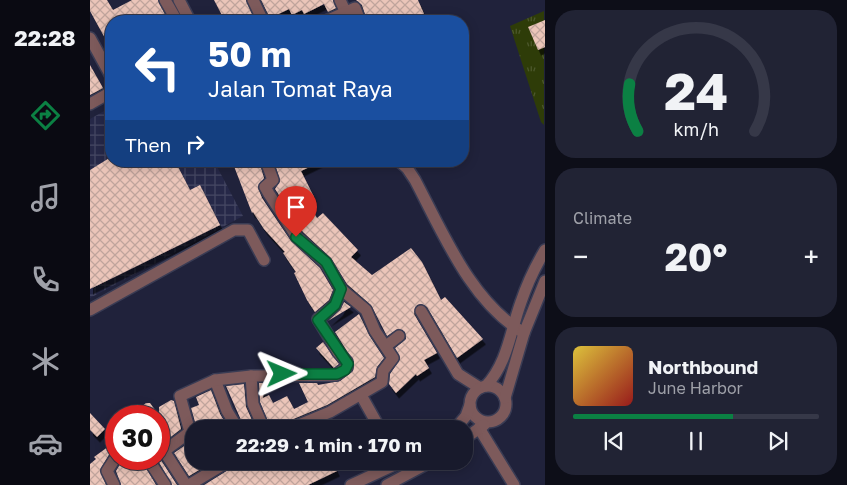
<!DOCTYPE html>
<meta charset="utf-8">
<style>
:root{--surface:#181a2c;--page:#212334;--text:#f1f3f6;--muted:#9fa1a9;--line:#363848;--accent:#0b8043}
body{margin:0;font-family:"Golos Text",sans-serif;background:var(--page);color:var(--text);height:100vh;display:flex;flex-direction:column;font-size:19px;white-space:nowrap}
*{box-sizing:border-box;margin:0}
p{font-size:16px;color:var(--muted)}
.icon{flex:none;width:28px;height:28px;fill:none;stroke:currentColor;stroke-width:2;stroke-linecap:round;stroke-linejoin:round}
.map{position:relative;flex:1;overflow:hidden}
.drawer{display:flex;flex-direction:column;gap:10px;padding:10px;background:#0d0e18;width:302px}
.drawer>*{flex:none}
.banner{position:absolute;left:15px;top:15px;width:364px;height:152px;border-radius:20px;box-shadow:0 2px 12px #0003,0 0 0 1px var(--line);background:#1a4fa0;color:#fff;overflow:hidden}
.speed{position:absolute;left:15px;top:405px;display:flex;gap:10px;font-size:25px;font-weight:700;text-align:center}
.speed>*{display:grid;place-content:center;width:65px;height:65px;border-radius:50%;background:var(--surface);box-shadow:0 2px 12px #0003,0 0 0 1px var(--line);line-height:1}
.speed .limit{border:8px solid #d22;background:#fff;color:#111}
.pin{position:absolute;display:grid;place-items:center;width:42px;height:42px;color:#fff;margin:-51px -21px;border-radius:50% 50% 50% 0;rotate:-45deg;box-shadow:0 0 5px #0007}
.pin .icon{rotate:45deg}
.me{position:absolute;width:55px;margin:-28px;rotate:89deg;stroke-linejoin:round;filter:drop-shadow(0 0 4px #0008)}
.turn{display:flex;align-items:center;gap:18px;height:105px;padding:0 20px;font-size:22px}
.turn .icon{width:65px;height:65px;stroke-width:2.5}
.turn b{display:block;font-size:35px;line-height:42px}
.then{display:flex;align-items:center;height:48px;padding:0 20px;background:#0003;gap:10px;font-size:19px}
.big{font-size:38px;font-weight:700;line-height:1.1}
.drawer .tile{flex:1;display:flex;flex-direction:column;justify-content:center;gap:8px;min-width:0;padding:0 18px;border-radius:20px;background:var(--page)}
.drawer .dial{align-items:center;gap:0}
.dial svg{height:130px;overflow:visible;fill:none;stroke:var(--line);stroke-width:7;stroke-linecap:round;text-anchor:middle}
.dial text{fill:var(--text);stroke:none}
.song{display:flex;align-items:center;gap:15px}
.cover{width:60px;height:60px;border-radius:8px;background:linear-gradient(135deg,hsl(50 70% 55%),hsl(0 70% 35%))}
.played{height:5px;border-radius:2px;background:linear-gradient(90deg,var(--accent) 65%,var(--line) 65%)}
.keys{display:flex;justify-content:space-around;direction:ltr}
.heat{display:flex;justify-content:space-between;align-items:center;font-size:28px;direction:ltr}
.trip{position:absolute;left:95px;top:420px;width:288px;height:50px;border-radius:20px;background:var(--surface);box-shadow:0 2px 12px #0003,0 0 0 1px var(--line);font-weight:700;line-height:50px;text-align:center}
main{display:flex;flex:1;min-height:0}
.tabs{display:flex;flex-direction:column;width:90px;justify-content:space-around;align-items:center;background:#0a0a12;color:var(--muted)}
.tabs .icon{width:35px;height:35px}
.tabs .on{color:var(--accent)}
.tabs b{font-size:22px;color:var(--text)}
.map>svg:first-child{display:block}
</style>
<main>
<nav class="tabs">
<b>22:28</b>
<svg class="icon on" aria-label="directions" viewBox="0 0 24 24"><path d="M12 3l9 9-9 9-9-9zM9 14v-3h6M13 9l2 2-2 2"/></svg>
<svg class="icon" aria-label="music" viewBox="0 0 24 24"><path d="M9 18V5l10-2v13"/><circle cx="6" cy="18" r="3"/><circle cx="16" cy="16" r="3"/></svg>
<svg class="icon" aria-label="phone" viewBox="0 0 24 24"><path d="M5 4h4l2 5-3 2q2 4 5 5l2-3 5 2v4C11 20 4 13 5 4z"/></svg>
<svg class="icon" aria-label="climate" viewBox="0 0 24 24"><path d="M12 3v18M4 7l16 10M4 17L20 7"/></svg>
<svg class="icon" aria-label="car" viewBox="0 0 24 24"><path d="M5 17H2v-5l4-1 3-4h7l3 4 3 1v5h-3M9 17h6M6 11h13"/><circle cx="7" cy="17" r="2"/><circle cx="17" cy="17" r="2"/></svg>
</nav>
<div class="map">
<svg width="455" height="485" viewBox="0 0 455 485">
<defs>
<pattern id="industrial-grid" width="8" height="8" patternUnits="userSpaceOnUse" patternTransform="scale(1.25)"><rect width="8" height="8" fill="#262848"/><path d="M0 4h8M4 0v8" fill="none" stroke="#454763"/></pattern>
<pattern id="park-tufts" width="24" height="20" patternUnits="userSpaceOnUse" patternTransform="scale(1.25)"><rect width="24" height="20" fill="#2e3c08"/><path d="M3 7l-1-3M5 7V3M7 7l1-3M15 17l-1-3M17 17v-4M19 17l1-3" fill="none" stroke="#4c582c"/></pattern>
<pattern id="building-cross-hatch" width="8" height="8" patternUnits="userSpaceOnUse" patternTransform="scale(1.25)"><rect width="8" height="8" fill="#ebc5b9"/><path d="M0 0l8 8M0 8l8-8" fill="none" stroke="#c0a49c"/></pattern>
<filter id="shadow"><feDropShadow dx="3" dy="5.5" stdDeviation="0" flood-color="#0009"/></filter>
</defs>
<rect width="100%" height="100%" fill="#20223b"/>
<path fill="url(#industrial-grid)" d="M21,107V161H124L153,216L0,298V119Z"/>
<path fill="url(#park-tufts)" d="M454,11V125L451,122L420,26Z"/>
<g fill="url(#building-cross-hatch)" filter="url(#shadow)">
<path d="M0,0H17L23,10L42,0H68L78,21H57L55,17L47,21H21V49L0,11Z"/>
<path d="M124,0H156L165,21H135Z"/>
<path d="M171,0H243L246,8L238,12L234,4L214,14L212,10L202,15L199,9L180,18Z"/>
<path d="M266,0H328L337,21H277L272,5Z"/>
<path d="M455,20V47L448,50L438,27Z"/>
<path d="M0,65L13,88L0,95Z"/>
<path d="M21,157V161H85L100,190L110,185L130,225L0,289V170Z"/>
<path d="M142,161H169L174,178L168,188L172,198L201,241L230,268L243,290L239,300L225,312L217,300L204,273L206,272L193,253L195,252L174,229L163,212L162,213Z"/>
<path d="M184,161H232L211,171L224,197L217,201L227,218L233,213L268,250L261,257L282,275L321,248L332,262L351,300L355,297L393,339L367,358L337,307L331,304L327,305L324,314L347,353L334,360L339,368L327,376L326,374L306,393L299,384L300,374L310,359L305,348L316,339L315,332L308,329L297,336L281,305L257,284L241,258L213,232L185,189L190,181Z"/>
<path d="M254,302L261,307L238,321L250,310Z"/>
<path d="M269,314L279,335L294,358L287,367L285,377L237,405L196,422L192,429H181L170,402L169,383H174L173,398L179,395L183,403L197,396L204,409L218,402L209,383H227L228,385L250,381L263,371L264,362L245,332Z"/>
<path d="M233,342L249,364L244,368L226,348Z"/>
<path d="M154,384L156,407L166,429H155L136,386Z"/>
<path d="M121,390L130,414L139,429H107L101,408L109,405L106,397Z"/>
<path d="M81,400L84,401L91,429L69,446V416H40L56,403H60L69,415V407Z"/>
<path d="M0,413L15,429L7,437L0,430Z"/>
<path d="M104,439V461H124L99,476L84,453Z"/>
<path d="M26,441V450L20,453L10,470L16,485H0V464L6,459L4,457Z"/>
<path d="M69,457L87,485H82L67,459Z"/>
<path d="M33,459H51L66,485H31L26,471Z"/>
<path d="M146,461H242L247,471L218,485H114L143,467Z"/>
</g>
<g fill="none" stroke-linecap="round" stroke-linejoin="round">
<defs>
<g id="minor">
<path d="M75,0L87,21"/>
<path d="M89,0L100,21"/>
<path d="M163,0L173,21"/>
<path d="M250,0L256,13"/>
<path d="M236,21L265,8L270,21"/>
<path d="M0,38L21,76"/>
<path d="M0,104L21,92"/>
<path d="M309,161L317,168L325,180C353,233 381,302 434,333"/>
<path d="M0,310L144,230H158L174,260"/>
<path d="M331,311L368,374L390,388"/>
<path d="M296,346L309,336"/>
<path d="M161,376L163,404L174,429"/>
<path d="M125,380L137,411L148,429"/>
<circle cx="398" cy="404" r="18"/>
<path d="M396,386C418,362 420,332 431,302C437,284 445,267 455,250"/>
<path d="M271,395L290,429"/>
<path d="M415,398L434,333L455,281"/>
<path d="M389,428L424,485"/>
<path d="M199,429L240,412L292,382L293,371L303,358L285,331L276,310L251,289"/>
<path d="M365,429L376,416L380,405"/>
<path d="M374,439L394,425"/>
<path d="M58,459L75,485"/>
<path d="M24,485L17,471L26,457"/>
<path d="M96,485L74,451L100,432L90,396L125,380L161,376L246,375L257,367V362L248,352L228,319L245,305L251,289L236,263L207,237L179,194L175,187L183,180L176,161"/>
<path d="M99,485L139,461"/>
<path d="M261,485L313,461"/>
<path d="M297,485L342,461"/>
</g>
</defs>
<use href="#minor" stroke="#3a3c54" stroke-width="14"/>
<use href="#minor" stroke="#7d5a5b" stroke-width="11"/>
</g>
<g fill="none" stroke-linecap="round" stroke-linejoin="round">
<defs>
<path id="route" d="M192,374H247L255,370L258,364L228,320L245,305L251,289L236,262L206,237"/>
</defs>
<use href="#route" stroke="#07532c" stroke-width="12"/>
<use href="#route" stroke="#0b8043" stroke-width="9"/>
</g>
</svg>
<div class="speed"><div class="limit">30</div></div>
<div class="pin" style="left:206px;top:237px;background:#d93025"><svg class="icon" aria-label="arrive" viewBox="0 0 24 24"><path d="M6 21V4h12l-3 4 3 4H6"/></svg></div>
<svg class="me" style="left:192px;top:374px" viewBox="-20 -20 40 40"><path d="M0-17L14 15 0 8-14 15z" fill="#0b8043" stroke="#fff" stroke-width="4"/></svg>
<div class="trip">22:29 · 1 min · 170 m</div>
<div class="banner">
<div class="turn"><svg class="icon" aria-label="left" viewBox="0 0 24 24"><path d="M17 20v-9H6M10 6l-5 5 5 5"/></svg><div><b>50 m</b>Jalan Tomat Raya</div></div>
<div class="then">Then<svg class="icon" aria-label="right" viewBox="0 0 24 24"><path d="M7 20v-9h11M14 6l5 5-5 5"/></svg></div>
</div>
</div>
<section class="drawer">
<div class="tile dial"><svg viewBox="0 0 100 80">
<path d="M14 69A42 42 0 1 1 86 69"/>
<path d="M14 69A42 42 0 0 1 9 40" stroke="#0b8043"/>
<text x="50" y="56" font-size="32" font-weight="700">24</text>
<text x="50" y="72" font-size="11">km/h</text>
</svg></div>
<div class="tile"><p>Climate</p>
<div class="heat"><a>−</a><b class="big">20°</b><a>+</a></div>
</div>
<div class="tile">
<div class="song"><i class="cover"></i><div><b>Northbound</b><p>June Harbor</p></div></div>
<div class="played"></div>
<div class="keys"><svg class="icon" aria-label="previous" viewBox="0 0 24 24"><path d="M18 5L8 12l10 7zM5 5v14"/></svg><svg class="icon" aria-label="pause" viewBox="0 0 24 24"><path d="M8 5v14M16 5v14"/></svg><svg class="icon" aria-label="next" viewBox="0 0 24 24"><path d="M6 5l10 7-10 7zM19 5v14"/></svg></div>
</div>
</section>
</main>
